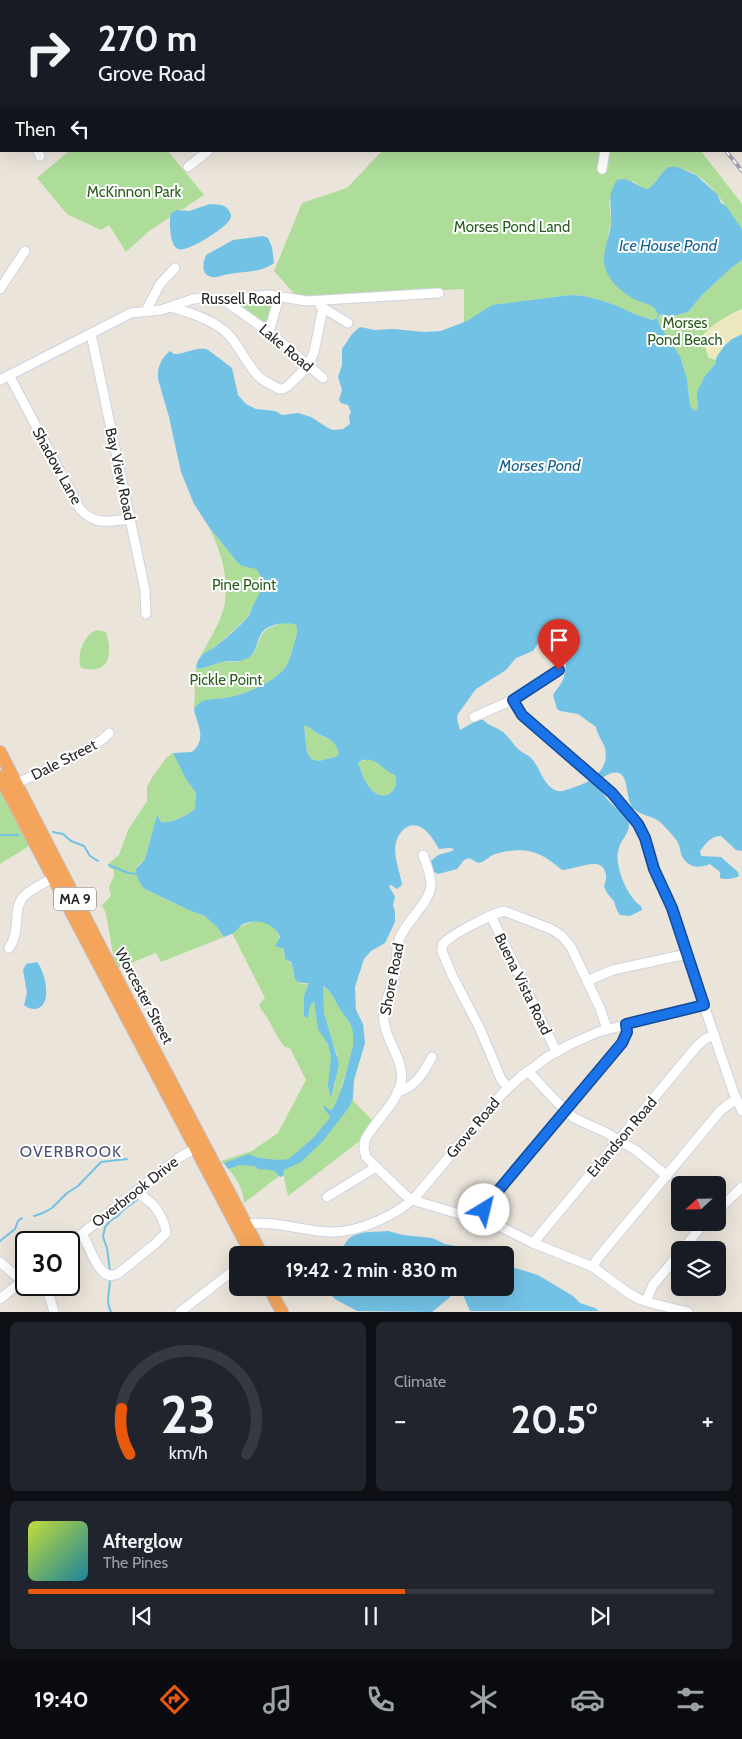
<!DOCTYPE html>
<meta charset="utf-8">
<style>
:root{--surface:#171b24;--page:#20242c;--text:#f1f3f6;--muted:#9ea1a6;--line:#363941;--accent:#ea580c}
body{margin:0;font-family:Cabin,sans-serif;background:var(--page);color:var(--text);height:100vh;display:flex;flex-direction:column;font-size:19px;white-space:nowrap}
*{box-sizing:border-box;margin:0}
p{font-size:16px;color:var(--muted)}
.icon{flex:none;width:28px;height:28px;fill:none;stroke:currentColor;stroke-width:2;stroke-linecap:round;stroke-linejoin:round}
.map{position:relative;height:1312px;overflow:hidden}
.sheet{display:flex;flex-direction:column;gap:10px;padding:10px;background:#0d0f14;flex:1}
.sheet>*{flex:none}
.banner{position:absolute;left:0px;top:0px;width:742px;height:152px;box-shadow:0 5px 20px #0002;background:#171b24;color:var(--text);overflow:hidden}
.needle{width:32px;rotate:248deg}
.controls{position:absolute;left:671px;top:1176px;display:grid;gap:10px}
.controls a{display:grid;place-items:center;width:55px;height:55px;border-radius:8px;background:var(--surface);box-shadow:0 5px 20px #0002;font-size:25px}
.speed{position:absolute;left:15px;top:1231px;display:flex;gap:10px;font-size:25px;font-weight:700;text-align:center}
.speed>*{display:grid;place-content:center;width:65px;height:65px;border-radius:50%;background:var(--surface);box-shadow:0 5px 20px #0002;line-height:1}
.speed .limit{border:2px solid #111;border-radius:8px;background:#fff;color:#111}
.pin{position:absolute;display:grid;place-items:center;width:42px;height:42px;color:#fff;margin:-51px -21px;border-radius:50% 50% 50% 0;rotate:-45deg;box-shadow:0 0 5px #0007}
.pin .icon{rotate:45deg}
.me{position:absolute;width:55px;margin:-28px;rotate:36deg;stroke-linejoin:round;filter:drop-shadow(0 0 4px #0008)}
.turn{display:flex;align-items:center;gap:18px;height:105px;padding:0 15px;font-size:22px}
.turn .icon{width:65px;height:65px;stroke-width:2.5}
.turn b{display:block;font-size:35px;line-height:42px}
.then{display:flex;align-items:center;height:48px;padding:0 15px;background:#0003;gap:10px;font-size:19px}
.big{font-size:38px;font-weight:700;line-height:1.1}
.sheet .tile{flex:1;display:flex;flex-direction:column;justify-content:center;gap:8px;min-width:0;padding:0 18px;border-radius:8px;background:var(--page)}
.sheet .dial{align-items:center;gap:0}
.dial svg{height:130px;overflow:visible;fill:none;stroke:var(--line);stroke-width:7;stroke-linecap:round;text-anchor:middle}
.dial text{fill:var(--text);stroke:none}
.song{display:flex;align-items:center;gap:15px}
.cover{width:60px;height:60px;border-radius:8px;background:linear-gradient(135deg,hsl(70 70% 55%),hsl(190 70% 35%))}
.played{height:5px;border-radius:2px;background:linear-gradient(90deg,var(--accent) 55%,var(--line) 55%)}
.keys{display:flex;justify-content:space-around;direction:ltr}
.heat{display:flex;justify-content:space-between;align-items:center;font-size:28px;direction:ltr}
.sheet .tiles{flex:1;display:grid;gap:10px;grid-template-columns:1fr 1fr}
.tile:last-child{grid-column:span 2}
.trip{position:absolute;left:229px;top:1246px;width:285px;height:50px;border-radius:8px;background:var(--surface);box-shadow:0 5px 20px #0002;font-weight:700;line-height:50px;text-align:center}
.dock{display:flex;height:80px;justify-content:space-around;align-items:center;background:#090b0e;color:var(--muted)}
.dock .icon{width:35px;height:35px}
.dock .selected{color:var(--accent)}
.dock b{font-size:22px;color:var(--text)}
.map>svg:first-child{display:block}
</style>
<div class="map">
<svg width="742" height="1312" viewBox="0 0 742 1312">
<rect width="100%" height="100%" fill="#eae4da"/>
<g fill="#addd99">
<path d="M69,151H168L204,195L183,209L177,210L172,213L169,218L149,231L126,252L109,225L101,230L67,214L37,178Z"/>
<path d="M382,151H701L742,204V229C728,211 709,175 685,170C678,169 668,173 661,174L653,185L648,189L641,187L633,181L609,200L611,220L604,259C610,268 621,290 629,295C638,302 654,302 658,314L654,320L637,315L615,305L600,300L584,296L570,295L495,305L464,323V289L298,298L274,271L302,203L347,188Z"/>
<path d="M742,260V309L729,315L708,357L716,360V363C700,381 699,385 698,408L694,411L690,405L687,379L680,356L660,326L657,318L661,314L670,317L688,312L702,295L731,268Z"/>
<path d="M279,297L269,332L225,301Z"/>
<path d="M209,527L238,563L256,569L262,577L263,582L261,591L247,618L217,645L200,657C208,642 220,624 224,607C230,579 221,552 209,527Z"/>
<path d="M285,622L296,625C299,632 295,640 293,647C291,654 289,663 284,669C271,684 245,694 225,698C214,700 200,698 194,710L196,667L199,669L221,662H237L254,653C265,630 259,631 285,622Z"/>
<path d="M97,630L106,632C113,654 110,675 81,668C76,655 84,634 97,630Z"/>
<path d="M304,726C309,726 310,728 315,732C327,741 332,735 340,754L338,756L319,761L311,759L307,752Z"/>
<path d="M173,753L189,783L196,793L195,808C191,815 169,824 161,822L157,816L145,859L137,866L139,882L145,889L191,911L205,916L217,927L224,937L161,962L156,953L118,968L114,960L106,914L102,905L111,896L109,887L114,876V870L110,868L108,864L119,855L128,830L147,801V787L153,776L166,758Z"/>
<path d="M368,759L377,762L395,775C401,789 385,803 373,791C365,784 362,773 358,763Z"/>
<path d="M0,791L29,846L0,864Z"/>
<path d="M254,921C278,923 276,927 281,947L284,949L285,959C292,963 293,966 293,974L301,984L309,983L304,996V1015L308,1018L310,1006L314,1000L318,1028L328,1044L331,1057L332,1094L333,1089L335,1084L337,1054L333,1044L324,1013L322,986C331,991 334,998 339,1007C343,1014 349,1019 352,1027C358,1045 346,1070 341,1088L372,1120L361,1140L288,1196L283,1173L244,1203C243,1185 233,1173 221,1161L252,1151L278,1133L306,1080L290,1048L285,1047C278,1039 273,1028 268,1019C265,1014 261,1010 259,1005L265,998L232,933L237,928Z"/>
</g>
<path fill="#ede8be" d="M742,309V334L727,343L716,360L708,357L702,337C710,324 728,316 742,309Z"/>
<g fill="#72c2e6" fill-rule="evenodd">
<path d="M669,167H677L696,175L717,194L721,203L726,206L742,229V260L731,268L702,295L688,312L670,317L661,314L657,318L660,326L680,356L687,379L690,405L694,411L698,408L697,392L705,376L716,363V358L724,346L732,339L742,334V851L736,850L721,836C712,835 705,844 700,851L701,856L721,857L738,872L739,876C733,879 725,880 720,878V872L710,864C698,869 687,868 681,854C680,850 680,846 678,843C675,837 665,827 660,822C652,815 640,816 633,808C624,798 631,768 612,773C605,775 601,779 598,785C602,793 608,801 614,806C619,811 625,813 628,820C632,832 622,837 619,848C613,864 627,897 641,906L642,910L630,916L620,915C615,909 616,904 613,900C609,895 606,893 604,886C606,880 607,877 605,871C600,856 574,870 562,870C539,850 525,846 495,854C489,856 485,862 478,863L469,858L464,860L457,869L438,874L432,871L431,861L438,855L452,851L454,849L450,848L439,849C432,837 420,817 404,829C400,833 397,837 396,842C393,857 400,871 402,885L397,889L391,885L389,886L395,897L393,905L395,912V922L385,943L371,951L364,959L355,987L356,1010L363,1024L365,1043L354,1080L353,1098L350,1106L323,1141L301,1162L284,1170L283,1176L280,1177C275,1168 267,1170 258,1169L255,1166L240,1165L228,1169L224,1163L249,1154L258,1158L278,1160L289,1159L313,1138L330,1118C329,1113 324,1111 323,1105L331,1111C340,1102 349,1061 353,1046C353,1040 354,1032 351,1026C349,1020 345,1017 342,1012C335,1002 333,992 323,986L324,1013L339,1064L331,1098L328,1086L331,1057L328,1044L318,1029L314,1001L310,1006L308,1018L304,1016V996L309,983C290,984 296,975 291,962L285,959L284,949L275,946L280,937C274,923 258,918 243,924C239,927 238,929 235,932C232,934 227,936 224,937L217,927L205,916L191,911L145,889C139,884 137,877 136,869L145,859L157,815L161,822C169,824 191,815 195,808L196,793L186,779L173,753L192,752C207,739 198,726 194,710C200,697 214,700 225,698C245,694 271,684 284,669C289,663 291,655 293,647C295,640 299,632 296,625C286,621 267,624 261,634C256,643 257,652 248,658C240,663 231,660 222,662C214,664 207,667 199,669L196,667C198,655 207,652 216,646C222,642 244,622 248,617C251,612 253,605 256,600C263,586 266,582 256,569L242,566L238,563L209,527L194,504L181,472L169,417L158,379C157,368 161,358 170,351L174,354C184,354 196,347 206,349C209,350 228,365 232,368L238,395L246,404L256,409L275,411L282,415L298,413L311,417L328,428L333,430L343,429L350,424L349,416L351,412L348,405L341,403L339,400L342,390L338,377L342,365V349L352,334L360,327L375,330L393,329L425,332L441,331L467,321L492,305L570,295L584,296L600,300L615,305L637,315L653,320L656,318L658,314C654,304 645,304 636,300C621,292 604,278 604,259C604,246 611,234 611,221C612,203 606,197 617,180C630,176 636,187 648,189C657,183 660,172 669,167ZM558,626C569,634 568,671 562,682C559,687 555,691 553,695L557,709L560,711L578,714L596,727C597,735 603,741 605,748C610,769 592,782 575,787C568,789 560,794 553,789C542,782 540,767 531,758C527,754 522,753 518,749C513,744 509,737 503,732C496,727 489,726 483,720H478L460,730L457,719L458,714L476,689L506,670L516,658L533,651L545,632L551,627ZM304,726C309,726 310,728 315,732C327,740 333,736 339,753L338,756L319,761L311,759L307,752ZM363,760C380,758 382,771 395,775C401,789 385,803 373,791C365,784 362,773 358,763Z"/>
<path d="M210,204C221,205 227,204 231,215C231,218 230,220 228,222C223,229 187,253 178,249C173,246 172,241 171,236C170,228 169,220 171,213L177,210L189,211Z"/>
<path d="M263,236L268,238L272,247L274,263C259,274 241,271 224,275C219,276 214,279 209,276C201,273 203,262 206,255L233,240Z"/>
<path d="M37,962C45,971 54,1007 35,1009C31,1009 28,1008 24,1005L27,993L23,970L26,964Z"/>
<path d="M389,1231C402,1236 417,1236 431,1238C436,1239 440,1242 445,1244C461,1247 476,1249 491,1255H341C346,1228 368,1233 389,1231Z"/>
<path d="M505,1262L515,1268L538,1275L573,1296L580,1303L595,1308L599,1311H470L460,1288H505Z"/>
<path d="M327,1288H454L450,1297L432,1312L357,1311L335,1299L331,1295Z"/>
</g>
<g fill="none" stroke-linecap="round" stroke-linejoin="round">
<g stroke="#72c2e6" stroke-width="2">
<path d="M53,832L63,834L71,841L84,846L90,856L98,861"/>
<path d="M0,835H18"/>
<path d="M109,865L128,873L137,874"/>
<path d="M34,1216L43,1213L52,1208L67,1193L78,1186L101,1162L127,1159"/>
<path d="M0,1241L15,1229L18,1221L22,1218"/>
<path d="M110,1271L107,1248L103,1237L105,1227L110,1221L118,1216L122,1211L139,1198"/>
<path d="M110,1279C110,1291 105,1300 111,1312"/>
</g>
<defs>
<g id="minor">
<path d="M75,0L76,1"/>
<path d="M185,0L186,1"/>
<path d="M592,0L593,1"/>
<path d="M155,1L156,0"/>
<path d="M322,1V0"/>
<path d="M0,100L1,101"/>
<path d="M38,151L40,156"/>
<path d="M188,167L208,151"/>
<path d="M602,169L605,151"/>
<path d="M0,289L25,251"/>
<path d="M225,301L269,332L323,378"/>
<path d="M320,306L348,323"/>
<path d="M171,307C190,313 212,319 227,333C240,346 246,364 259,377C265,382 273,385 279,389H283L288,386L308,366L314,352L323,308"/>
<path d="M146,311L160,284L175,268"/>
<path d="M269,332L279,297"/>
<path d="M91,334L145,590L146,614"/>
<path d="M9,375L80,509C95,526 110,521 130,519"/>
<path d="M0,380L131,313L161,310L193,299L203,298L225,301L259,296L269,295L307,301L439,293"/>
<path d="M513,700L522,715L612,793L638,824L645,838L654,869L671,908L733,1091L742,1111"/>
<path d="M474,717L519,697L559,670"/>
<path d="M17,783C34,775 100,747 109,733"/>
<path d="M423,855C426,864 431,875 431,884C431,903 403,923 398,943C396,953 397,963 395,973C392,989 382,1005 384,1021C386,1042 405,1060 401,1083C397,1103 374,1122 365,1140L364,1149L366,1157L404,1194L412,1200L497,1225L533,1243L593,1267L627,1292L639,1299L651,1303L688,1312"/>
<path d="M491,916L556,1051"/>
<path d="M9,948C22,930 11,908 25,895C33,888 44,883 53,878"/>
<path d="M587,981L613,970L687,954"/>
<path d="M528,1071L554,1099L574,1118L605,1132L637,1151L667,1176"/>
<path d="M508,1088L501,1079L480,1029L452,975L442,951L443,944C452,934 491,914 504,911L551,929L562,936L571,947L600,1008L607,1029"/>
<path d="M397,1092C415,1088 424,1072 432,1057"/>
<path d="M327,1197L376,1167"/>
<path d="M718,1210L742,1187"/>
<path d="M481,1220L488,1202L622,1043L627,1033L626,1024"/>
<path d="M246,1224C274,1220 302,1231 330,1232C358,1233 398,1215 417,1195L502,1094L519,1078L549,1056L571,1044L598,1032L704,1005"/>
<path d="M82,1234C90,1245 99,1286 119,1273L155,1244L166,1233C166,1225 158,1209 152,1204C147,1199 142,1197 137,1191"/>
<path d="M533,1243L697,1046L705,1039L714,1035"/>
<path d="M69,1244L180,1157L200,1146"/>
<path d="M682,1250L705,1222"/>
<path d="M0,1262L22,1281"/>
<path d="M593,1267L597,1259L721,1110L736,1099"/>
<path d="M46,1285L54,1312"/>
<path d="M0,1299L26,1278"/>
<path d="M646,1301L653,1285L680,1253"/>
<path d="M180,1312L238,1267"/>
</g>
<g id="major">
<path d="M650,0L651,1"/>
<path d="M741,130L742,131"/>
</g>
<g id="highway">
<path d="M0,752L108,962L262,1255"/>
<path d="M0,777L252,1255"/>
<path d="M269,1288L282,1312"/>
</g>
</defs>
<use href="#minor" stroke="#d0d2e0" stroke-width="11"/>
<use href="#major" stroke="#c3c3c3" stroke-width="12"/>
<use href="#highway" stroke="#c3c3c3" stroke-width="14"/>
<use href="#minor" stroke="#fff" stroke-width="9"/>
<use href="#major" stroke="#e7cf61" stroke-width="10"/>
<use href="#highway" stroke="#f4a45b" stroke-width="12"/>
<defs>
<g id="rail">
<path d="M621,0L622,1"/>
<path d="M726,151L742,171"/>
</g>
</defs>
<use href="#rail" stroke="#9e9fb1" stroke-width="4"/>
<use href="#rail" stroke="#fff" stroke-width="2" stroke-dasharray="5.5" stroke-linecap="butt"/>
</g>
<g fill="none" stroke-linecap="round" stroke-linejoin="round">
<defs>
<path id="route" d="M484,1210L492,1198L622,1043L627,1032L626,1024L704,1005L672,908L654,869L645,838L638,824L612,793L522,715L513,700L559,670"/>
</defs>
<use href="#route" stroke="#114b97" stroke-width="12"/>
<use href="#route" stroke="#1a73e8" stroke-width="9"/>
</g>
<g text-anchor="middle" dominant-baseline="central" stroke-width="4" stroke-linejoin="round" paint-order="stroke">
<rect fill="#fff" stroke="#686868" stroke-width="1" x="54" y="887.5" width="42" height="23" rx="4"/>
<g font-size="14" font-weight="bold" fill="#282828">
<text x="75" y="899">MA 9</text>
</g>
<g font-size="15" fill="#285f1d" stroke="#fff">
<text x="134" y="192">McKinnon Park</text>
<text x="512" y="227">Morses Pond Land</text>
<text x="685" y="323">Morses<tspan x="685" dy="17">Pond Beach</tspan></text>
<text x="244" y="585">Pine Point</text>
<text x="226" y="680">Pickle Point</text>
</g>
<g font-size="15" fill="#282828" stroke="#fff">
<text x="241" y="299">Russell Road</text>
<text transform="translate(286 348) rotate(40)">Lake Road</text>
<text transform="translate(57 466) rotate(61)">Shadow Lane</text>
<text transform="translate(120 474) rotate(78)">Bay View Road</text>
<text transform="translate(64 760) rotate(-27)">Dale Street</text>
<text transform="translate(392 979) rotate(-79)">Shore Road</text>
<text transform="translate(523 984) rotate(64)">Buena Vista Road</text>
<text transform="translate(144 996) rotate(62)">Worcester Street</text>
<text transform="translate(473 1128) rotate(-50)">Grove Road</text>
<text transform="translate(622 1137) rotate(-50)">Erlandson Road</text>
<text transform="translate(135 1192) rotate(-38)">Overbrook Drive</text>
</g>
<g font-size="16" font-style="italic" fill="#155f8f" stroke="#fff">
<text x="668" y="245">Ice House Pond</text>
<text x="540" y="465">Morses Pond</text>
</g>
<g font-size="16" letter-spacing="1" fill="#4b5175" stroke="#fff">
<text x="71" y="1151">OVERBROOK</text>
</g>
</g>
</svg>
<div class="controls">
<a><svg class="needle" viewBox="-14 -14 28 28"><path d="M0-13l5 13h-10z" fill="#e53935"/><path d="M0 13l5-13h-10z" fill="#9ea1a6"/></svg></a>
<a><svg class="icon" aria-label="layers" viewBox="0 0 24 24"><path d="M12 4l9 5-9 5-9-5zM3 14l9 5 9-5"/></svg></a>
</div>
<div class="speed"><div class="limit">30</div></div>
<div class="pin" style="left:559px;top:670px;background:#d93025"><svg class="icon" aria-label="arrive" viewBox="0 0 24 24"><path d="M6 21V4h12l-3 4 3 4H6"/></svg></div>
<svg class="me" style="left:484px;top:1210px" viewBox="-20 -20 40 40"><circle r="19" fill="#fff"/><path d="M0-13L10 11 0 6-10 11z" fill="#1a73e8"/></svg>
<div class="trip">19:42 · 2 min · 830 m</div>
<div class="banner">
<div class="turn"><svg class="icon" aria-label="right" viewBox="0 0 24 24"><path d="M7 20v-9h11M14 6l5 5-5 5"/></svg><div><b>270 m</b>Grove Road</div></div>
<div class="then">Then<svg class="icon" aria-label="left" viewBox="0 0 24 24"><path d="M17 20v-9H6M10 6l-5 5 5 5"/></svg></div>
</div>
</div>
<section class="sheet">
<div class="tiles">
<div class="tile dial"><svg viewBox="0 0 100 80">
<path d="M14 69A42 42 0 1 1 86 69"/>
<path d="M14 69A42 42 0 0 1 9 41" stroke="#ea580c"/>
<text x="50" y="56" font-size="32" font-weight="700">23</text>
<text x="50" y="72" font-size="11">km/h</text>
</svg></div>
<div class="tile"><p>Climate</p>
<div class="heat"><a>−</a><b class="big">20.5°</b><a>+</a></div>
</div>
<div class="tile">
<div class="song"><i class="cover"></i><div><b>Afterglow</b><p>The Pines</p></div></div>
<div class="played"></div>
<div class="keys"><svg class="icon" aria-label="previous" viewBox="0 0 24 24"><path d="M18 5L8 12l10 7zM5 5v14"/></svg><svg class="icon" aria-label="pause" viewBox="0 0 24 24"><path d="M8 5v14M16 5v14"/></svg><svg class="icon" aria-label="next" viewBox="0 0 24 24"><path d="M6 5l10 7-10 7zM19 5v14"/></svg></div>
</div>
</div>
</section>
<nav class="dock">
<b>19:40</b>
<svg class="icon selected" aria-label="directions" viewBox="0 0 24 24"><path d="M12 3l9 9-9 9-9-9zM9 14v-3h6M13 9l2 2-2 2"/></svg>
<svg class="icon" aria-label="music" viewBox="0 0 24 24"><path d="M9 18V5l10-2v13"/><circle cx="6" cy="18" r="3"/><circle cx="16" cy="16" r="3"/></svg>
<svg class="icon" aria-label="phone" viewBox="0 0 24 24"><path d="M5 4h4l2 5-3 2q2 4 5 5l2-3 5 2v4C11 20 4 13 5 4z"/></svg>
<svg class="icon" aria-label="climate" viewBox="0 0 24 24"><path d="M12 3v18M4 7l16 10M4 17L20 7"/></svg>
<svg class="icon" aria-label="car" viewBox="0 0 24 24"><path d="M5 17H2v-5l4-1 3-4h7l3 4 3 1v5h-3M9 17h6M6 11h13"/><circle cx="7" cy="17" r="2"/><circle cx="17" cy="17" r="2"/></svg>
<svg class="icon" aria-label="filters" viewBox="0 0 24 24"><path d="M4 7h16M4 17h16"/><circle cx="9" cy="7" r="2"/><circle cx="15" cy="17" r="2"/></svg>
</nav>
